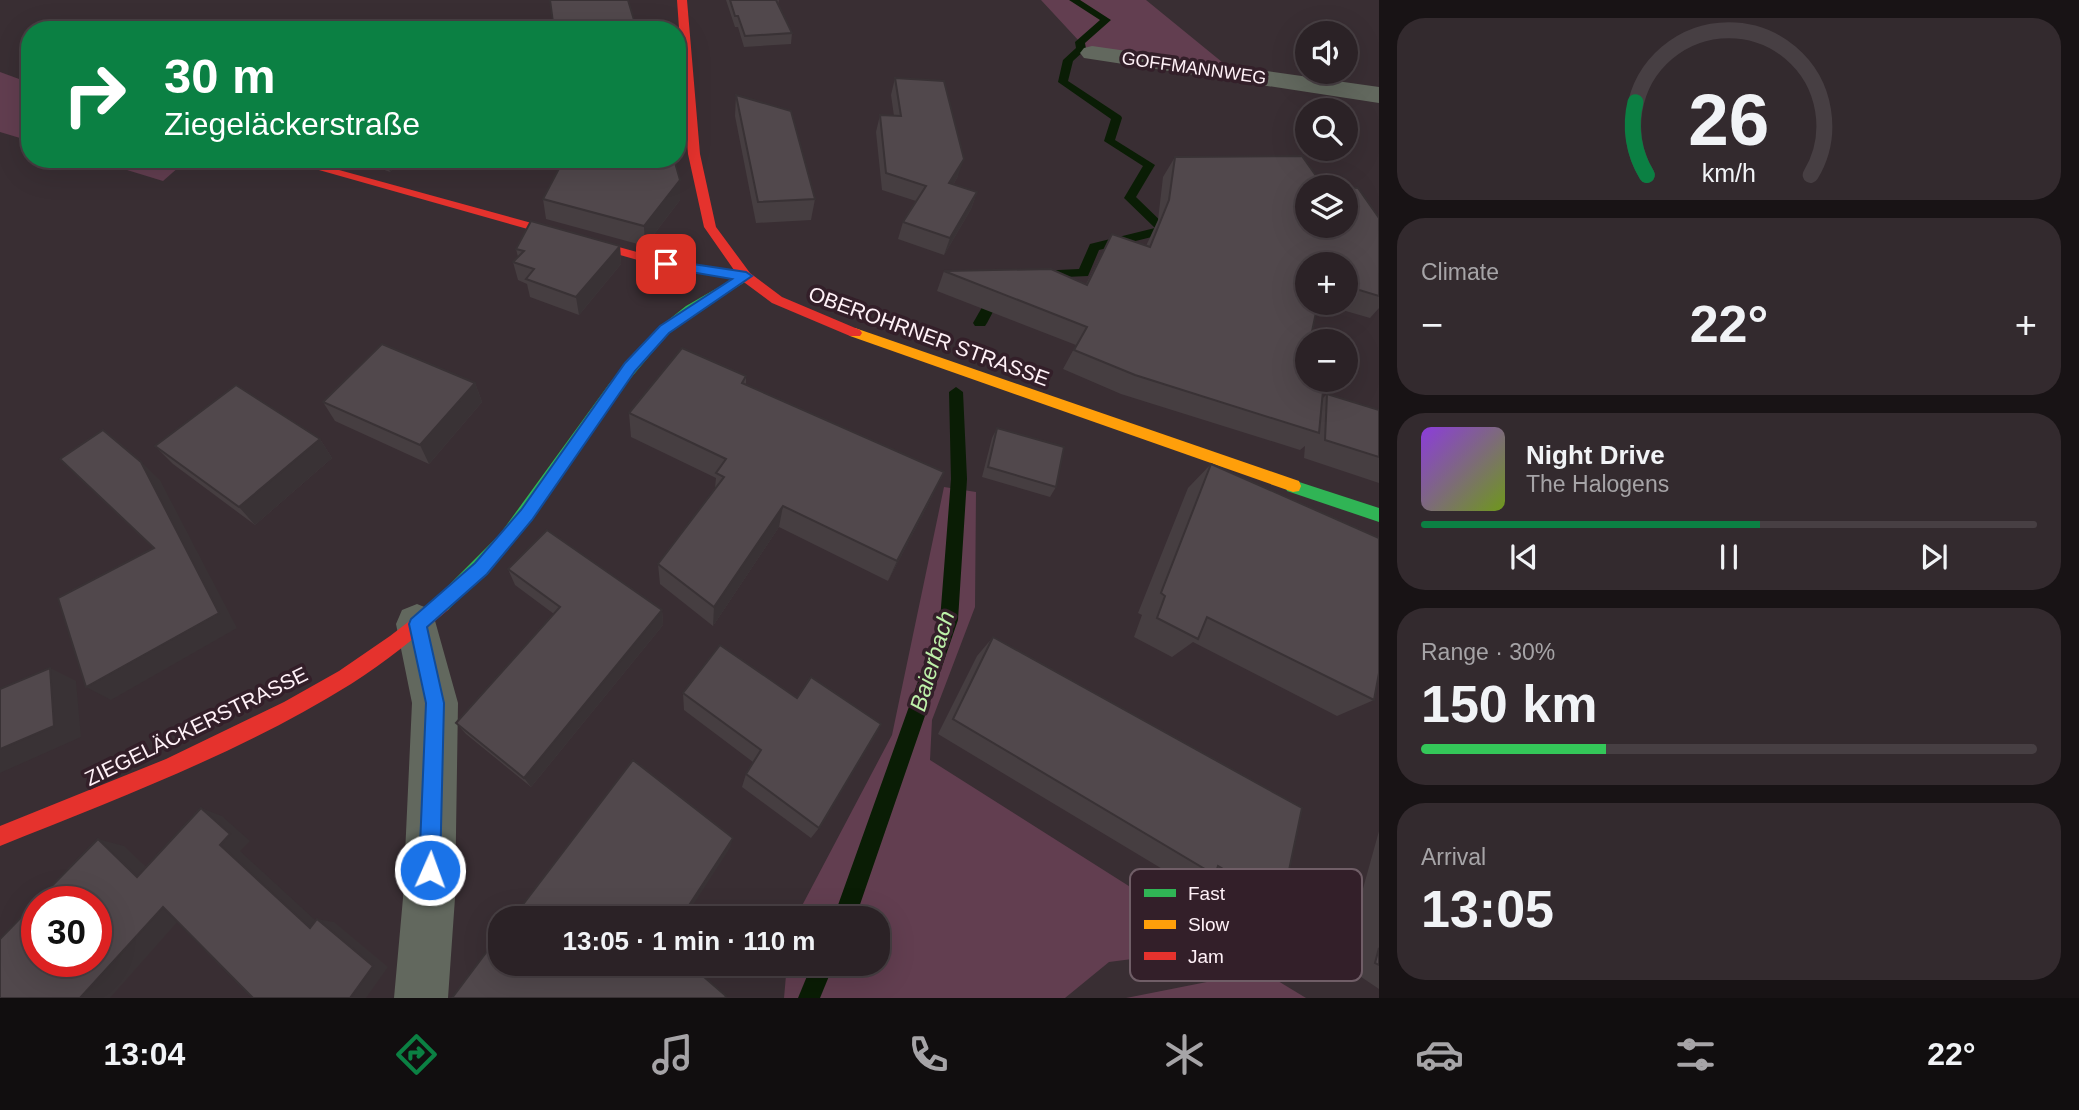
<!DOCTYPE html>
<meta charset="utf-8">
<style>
:root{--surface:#2b2226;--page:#332a2e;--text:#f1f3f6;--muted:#a6a4a7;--line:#473f43;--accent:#0b8043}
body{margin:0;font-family:Arial,sans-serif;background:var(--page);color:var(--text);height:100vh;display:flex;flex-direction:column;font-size:26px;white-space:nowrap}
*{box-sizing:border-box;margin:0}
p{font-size:23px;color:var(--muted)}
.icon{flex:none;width:38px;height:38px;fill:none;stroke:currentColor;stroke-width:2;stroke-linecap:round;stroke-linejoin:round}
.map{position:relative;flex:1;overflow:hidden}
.side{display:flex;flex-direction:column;gap:18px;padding:18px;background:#181315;width:700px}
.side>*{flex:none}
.top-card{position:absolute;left:21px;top:21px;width:665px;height:147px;border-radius:28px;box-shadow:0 7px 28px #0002,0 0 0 2px var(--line);background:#0b8043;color:#fff;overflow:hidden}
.buttons{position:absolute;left:1295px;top:21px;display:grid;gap:14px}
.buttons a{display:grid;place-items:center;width:63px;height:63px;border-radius:50%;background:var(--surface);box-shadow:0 7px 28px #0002,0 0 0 2px var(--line);font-size:35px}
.speed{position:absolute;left:21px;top:886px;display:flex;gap:14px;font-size:35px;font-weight:700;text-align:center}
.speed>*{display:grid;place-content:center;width:91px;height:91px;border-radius:50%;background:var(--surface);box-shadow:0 7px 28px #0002,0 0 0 2px var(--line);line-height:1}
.speed .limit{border:10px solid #d22;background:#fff;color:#111}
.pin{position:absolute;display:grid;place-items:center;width:60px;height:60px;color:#fff;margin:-30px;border-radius:14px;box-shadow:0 4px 10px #0006}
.me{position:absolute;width:77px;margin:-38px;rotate:2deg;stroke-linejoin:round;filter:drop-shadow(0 0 5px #0008)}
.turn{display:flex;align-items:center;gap:24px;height:147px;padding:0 28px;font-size:32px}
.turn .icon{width:91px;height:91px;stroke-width:2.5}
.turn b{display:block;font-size:49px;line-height:60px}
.big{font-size:52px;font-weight:700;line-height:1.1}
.side .widget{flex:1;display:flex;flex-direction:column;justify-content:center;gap:10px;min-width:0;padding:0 24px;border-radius:28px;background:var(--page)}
.side .dial{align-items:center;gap:0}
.dial svg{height:182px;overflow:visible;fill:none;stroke:var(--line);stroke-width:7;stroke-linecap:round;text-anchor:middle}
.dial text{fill:var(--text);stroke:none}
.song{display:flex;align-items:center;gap:21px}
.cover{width:84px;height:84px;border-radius:10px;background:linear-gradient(135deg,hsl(270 70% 55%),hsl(80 70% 35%))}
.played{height:7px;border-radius:4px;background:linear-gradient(90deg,var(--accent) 55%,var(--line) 55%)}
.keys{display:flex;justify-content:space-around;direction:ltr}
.heat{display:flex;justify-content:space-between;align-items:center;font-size:38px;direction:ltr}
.charge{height:10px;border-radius:5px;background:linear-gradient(90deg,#34c759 30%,var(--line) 0)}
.trip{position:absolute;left:488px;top:906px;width:402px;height:70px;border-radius:28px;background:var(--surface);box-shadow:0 7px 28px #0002,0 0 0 2px var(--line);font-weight:700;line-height:70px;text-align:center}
.dock{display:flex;height:112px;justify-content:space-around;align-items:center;background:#110e0f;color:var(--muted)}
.dock .icon{width:49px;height:49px}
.dock .on{color:var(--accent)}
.dock b{font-size:32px;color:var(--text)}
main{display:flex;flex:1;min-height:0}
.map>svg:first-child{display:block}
</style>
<main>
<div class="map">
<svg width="1379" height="998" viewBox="0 0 1379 998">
<rect width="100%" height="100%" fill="#392e33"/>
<g fill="#623e50">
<path d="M1041,0H1146L1233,71L1144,51L1092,55Z"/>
<path d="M0,72L30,83V141L0,132Z"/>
<path d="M91,159H188L163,181Z"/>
<path d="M944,487L976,492L975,607L932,720L930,760L1225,947L1109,962L1065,998H784L787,964H878V919H795L892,735Z"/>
<path d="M1222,979L1278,981L1306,998H1126Z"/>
</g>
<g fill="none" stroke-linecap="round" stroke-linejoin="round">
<g fill="#0a1d05" fill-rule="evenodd">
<path d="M1069,0H1080L1111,20L1085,43L1086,49L1073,61L1068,81L1121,116L1122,118L1115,140L1155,165L1136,197L1170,230L1168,233L1099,250L1088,276L1042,278L1036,274L1038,271L1079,269L1090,244L1155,228L1124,198L1143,166L1104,141L1111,119L1058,82L1063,60L1076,48L1075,42L1100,20Z"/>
<path d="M998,287L1004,291L987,323L985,326H975L973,323L993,288Z"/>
<path d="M956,387L963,392L967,479L958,620L855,919H833L940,620L951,479L949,392Z"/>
<path d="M812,964H834L820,998H798Z"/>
</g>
<g fill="#62685e" fill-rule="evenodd">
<path d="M1092,46L1379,87V103L1084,58L1080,53L1084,48Z"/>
<path d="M417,604L432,610L458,703L455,898L448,998H394L403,898L412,703L396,624L402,610Z"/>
</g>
<g fill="#30b455" fill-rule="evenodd">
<path d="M745,272L750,273V279L696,312L667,335L619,392L512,544L448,610L442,612L436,610L433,604L436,598L500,534L609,384L657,329L686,306Z"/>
<path d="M1293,480L1379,508V522L1287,491L1285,486L1287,481Z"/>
</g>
<path fill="#ff9f0a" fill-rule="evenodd" d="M855,328L1299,481L1301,486L1299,491L1293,492L850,336L848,333L850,330Z"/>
<g fill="#e5322d" fill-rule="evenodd">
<path d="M677,0H687L700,154L716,227L750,273L782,297L860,330L862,333L860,336H850L772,303L741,280L666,268L280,159H299L666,260L734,270L704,227L688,154Z"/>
<path d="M442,596L448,598L451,604L448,610C417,636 386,662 351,684C242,752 119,798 0,846V826L166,759L284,702L339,671L390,636Z"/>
</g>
</g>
<g fill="#463e41" fill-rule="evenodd">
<path d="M726,0H779L778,5L792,33L791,44L744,47L738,27H735Z"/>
<path d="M895,78L958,176L953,185L977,192L971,209L944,255L898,239L903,222L916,201L882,190L876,132L880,115L894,116L891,95Z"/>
<path d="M736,95L815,199L811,220L756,223L735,116Z"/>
<path d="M1175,157L1324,187L1379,218V308L1370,318L1318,303L1306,358L1323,398L1327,394L1379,410V483L1304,458L1305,446L1300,450L1121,394L1063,369L1076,345L937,291L944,271L1086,284L1112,234L1146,246L1158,220L1163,177ZM1307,264H1346V303H1307Z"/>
<path d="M355,159H406L390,172Z"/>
<path d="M680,180V200L645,246L546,219L543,199Z"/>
<path d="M620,246L621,264L579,315L530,297L527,284L518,280L513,262L518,257L516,249Z"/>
<path d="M746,376V384L933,495L888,581L779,527L713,626L660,584L658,564L715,488L716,478L631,437L629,413Z"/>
<path d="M475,383L482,402L429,464L335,421L323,402Z"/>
<path d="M997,428L1056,487L1050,497L982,477L992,438Z"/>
<path d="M320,439L332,458L255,525L173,464L155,446Z"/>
<path d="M1211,464L1374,700L1337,716L1193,642L1172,657L1134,637L1142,615L1138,613L1188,488Z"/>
<path d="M508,569L662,610L663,625L531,787L466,734L456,723L554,614L515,585Z"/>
<path d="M993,637L1282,904L1246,909L1197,879L1184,882L938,734L977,656Z"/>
<path d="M720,645L819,828L811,838L742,787L746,774L753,762L684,710L683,693Z"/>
<path d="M1379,831V989L1342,964Z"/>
</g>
<g fill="#393235">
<path d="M385,159H406L390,172Z"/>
<path d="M964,159L958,176L944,200L949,183Z"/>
<path d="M680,180V200L645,246L644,226Z"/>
<path d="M977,192L971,209L944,255L950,238Z"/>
<path d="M620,246L621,264L579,315L576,297Z"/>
<path d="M475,383L482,402L429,464L420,445Z"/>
<path d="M320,439L332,458L255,525L239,507Z"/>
<path d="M141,462L160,480L237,628L111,700L86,687L219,613Z"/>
<path d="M944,472L933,495L888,581L897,561Z"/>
<path d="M783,506L779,527L713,626L714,607Z"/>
<path d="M662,610L663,625L531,787L524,778Z"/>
<path d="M50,668L76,681L81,737L0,773V749Z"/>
<path d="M201,808L222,816L250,841L240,851L327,931L310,928L220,845Z"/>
<path d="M733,838L730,848L684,919H680Z"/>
<path d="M98,839L124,846L162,882L137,877Z"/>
<path d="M163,907L187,911L110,998H80Z"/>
<path d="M317,919L334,922L388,967L366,998H350Z"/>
</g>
<g fill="#51484c" stroke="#393235" stroke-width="2">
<path d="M550,0H628L637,30H554Z"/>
<path d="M730,0H776L792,33L745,36L738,16H735Z"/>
<path d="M895,78L944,81L964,159L949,183L977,192L950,238L903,222L926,186L886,173L880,115L901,116Z"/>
<path d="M736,95L791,111L815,199L758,202Z"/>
<path d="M1302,156L1324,187H1343H1307V226H1346V187L1358,188L1379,218V296L1346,286V264H1307V303H1318L1310,341H1307V380H1324L1319,433L1135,375L1074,350L1087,327L944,271L1051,269L1087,285L1112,234L1150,247L1169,200L1175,157Z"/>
<path d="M564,159H674L680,180L644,226L543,199Z"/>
<path d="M531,221L620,246L576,297L526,279L534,269L513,262L524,251L516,249Z"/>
<path d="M382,344L475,383L420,445L323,402Z"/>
<path d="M682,348L746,376L742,383L944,472L897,561L783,506L714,607L658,564L724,477L716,473L726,459L629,413Z"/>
<path d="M236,385L320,439L239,507L155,446Z"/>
<path d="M1327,394L1379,410V457L1325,440Z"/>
<path d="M997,428L1064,447L1056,487L988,467Z"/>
<path d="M103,430L141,462L219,613L86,687L58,598L154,548L60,459Z"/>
<path d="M1211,464L1379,538V673L1374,700L1207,617L1198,639L1157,618L1165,596L1161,593Z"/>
<path d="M547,530L662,610L524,778L456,723L560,607L508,569Z"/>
<path d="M993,637L1302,808L1282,904L1218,866L1215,875L953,719Z"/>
<path d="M720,645L797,698L811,677L881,724L819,828L746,774L761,750L683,693Z"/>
<path d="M50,668L54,726L0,749V689Z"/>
<path d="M633,760L733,838L680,919H512Z"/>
<path d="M201,808L230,834L220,845L310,928L317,919L373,966L350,998H253L163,907L80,998H0V939L37,901V961H96V901H37L98,839L137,877Z"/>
<path d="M500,934V964H689L726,996L725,998H452Z"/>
<path d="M1379,948V965L1375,963Z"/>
</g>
<path fill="#1a73e8" stroke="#114b97" stroke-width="2" d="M666,260L746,272L752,276L669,333L635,371L532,520L487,574L427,627L444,703L440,870L437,878L430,881L422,878L419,870L426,703L409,624L411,619L475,563L521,510L625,363L660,326L732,279L662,267L660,264Z"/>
<g text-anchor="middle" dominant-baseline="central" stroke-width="7" stroke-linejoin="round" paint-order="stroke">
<g font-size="18" fill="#fff1f7" stroke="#331f29">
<text transform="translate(1194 68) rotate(8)">GOFFMANNWEG</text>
</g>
<g font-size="21" fill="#fff1f7" stroke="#331f29">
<text transform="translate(929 336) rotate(20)">OBEROHRNER STRASSE</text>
<text transform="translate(196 726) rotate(-26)">ZIEGELÄCKERSTRASSE</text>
</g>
<g font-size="23" font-style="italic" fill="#bdf1a9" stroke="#331f29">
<text transform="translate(932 661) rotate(-73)">Baierbach</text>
</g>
</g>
<rect x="1130" y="869" width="232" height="112" rx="10" fill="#331f29" stroke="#705e67" stroke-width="2"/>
<rect x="1144" y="889" width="32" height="8" fill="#30b455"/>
<rect x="1144" y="920" width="32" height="9" fill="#ff9f0a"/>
<rect x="1144" y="952" width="32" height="8" fill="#e5322d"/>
<g font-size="19" fill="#fff1f7">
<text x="1188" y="900">Fast</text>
<text x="1188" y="931">Slow</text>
<text x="1188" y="963">Jam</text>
</g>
</svg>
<div class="buttons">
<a><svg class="icon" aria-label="sound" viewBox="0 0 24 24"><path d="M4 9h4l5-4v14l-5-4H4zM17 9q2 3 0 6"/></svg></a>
<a><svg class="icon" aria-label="search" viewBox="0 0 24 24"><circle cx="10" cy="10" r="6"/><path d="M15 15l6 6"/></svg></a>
<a><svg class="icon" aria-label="layers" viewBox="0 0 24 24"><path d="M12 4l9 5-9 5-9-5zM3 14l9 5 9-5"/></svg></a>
<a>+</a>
<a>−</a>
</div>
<div class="speed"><div class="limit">30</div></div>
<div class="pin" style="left:666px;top:264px;background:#d93025"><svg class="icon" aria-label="arrive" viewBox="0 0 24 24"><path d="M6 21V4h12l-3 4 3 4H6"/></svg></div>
<svg class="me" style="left:430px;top:870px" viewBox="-20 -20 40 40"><circle r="17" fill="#1a73e8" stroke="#fff" stroke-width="3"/><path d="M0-11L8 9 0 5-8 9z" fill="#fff"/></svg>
<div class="trip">13:05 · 1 min · 110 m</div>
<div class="top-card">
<div class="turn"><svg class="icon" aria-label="right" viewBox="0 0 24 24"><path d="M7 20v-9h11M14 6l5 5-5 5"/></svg><div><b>30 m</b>Ziegeläckerstraße</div></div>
</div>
</div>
<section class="side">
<div class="widget dial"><svg viewBox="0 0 100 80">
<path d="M14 69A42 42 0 1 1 86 69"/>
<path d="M14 69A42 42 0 0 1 9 37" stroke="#0b8043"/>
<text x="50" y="56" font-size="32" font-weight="700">26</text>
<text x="50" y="72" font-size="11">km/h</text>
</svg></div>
<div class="widget"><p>Climate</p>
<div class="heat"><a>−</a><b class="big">22°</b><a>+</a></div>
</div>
<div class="widget">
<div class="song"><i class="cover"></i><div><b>Night Drive</b><p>The Halogens</p></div></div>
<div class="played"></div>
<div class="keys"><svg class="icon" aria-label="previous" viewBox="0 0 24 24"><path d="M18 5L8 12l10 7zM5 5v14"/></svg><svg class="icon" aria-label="pause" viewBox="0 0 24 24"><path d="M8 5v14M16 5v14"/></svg><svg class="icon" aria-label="next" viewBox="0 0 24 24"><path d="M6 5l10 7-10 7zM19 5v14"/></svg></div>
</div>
<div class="widget"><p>Range · 30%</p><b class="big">150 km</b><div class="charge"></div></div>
<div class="widget"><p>Arrival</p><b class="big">13:05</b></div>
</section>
</main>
<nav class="dock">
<b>13:04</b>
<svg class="icon on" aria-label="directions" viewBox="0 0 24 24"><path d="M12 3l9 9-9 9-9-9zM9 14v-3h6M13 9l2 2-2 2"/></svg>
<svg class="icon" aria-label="music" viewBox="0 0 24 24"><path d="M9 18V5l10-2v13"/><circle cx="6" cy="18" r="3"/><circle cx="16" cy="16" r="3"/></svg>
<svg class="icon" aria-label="phone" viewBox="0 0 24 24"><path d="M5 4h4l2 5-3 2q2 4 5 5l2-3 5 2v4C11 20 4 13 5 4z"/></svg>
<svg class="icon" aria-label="climate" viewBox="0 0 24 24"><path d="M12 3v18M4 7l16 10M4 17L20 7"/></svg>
<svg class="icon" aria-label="car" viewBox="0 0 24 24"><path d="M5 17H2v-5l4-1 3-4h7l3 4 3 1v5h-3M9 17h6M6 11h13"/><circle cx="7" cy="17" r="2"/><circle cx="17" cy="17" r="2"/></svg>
<svg class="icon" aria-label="filters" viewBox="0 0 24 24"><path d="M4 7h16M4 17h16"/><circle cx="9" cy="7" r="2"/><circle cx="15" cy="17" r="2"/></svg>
<b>22°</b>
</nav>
